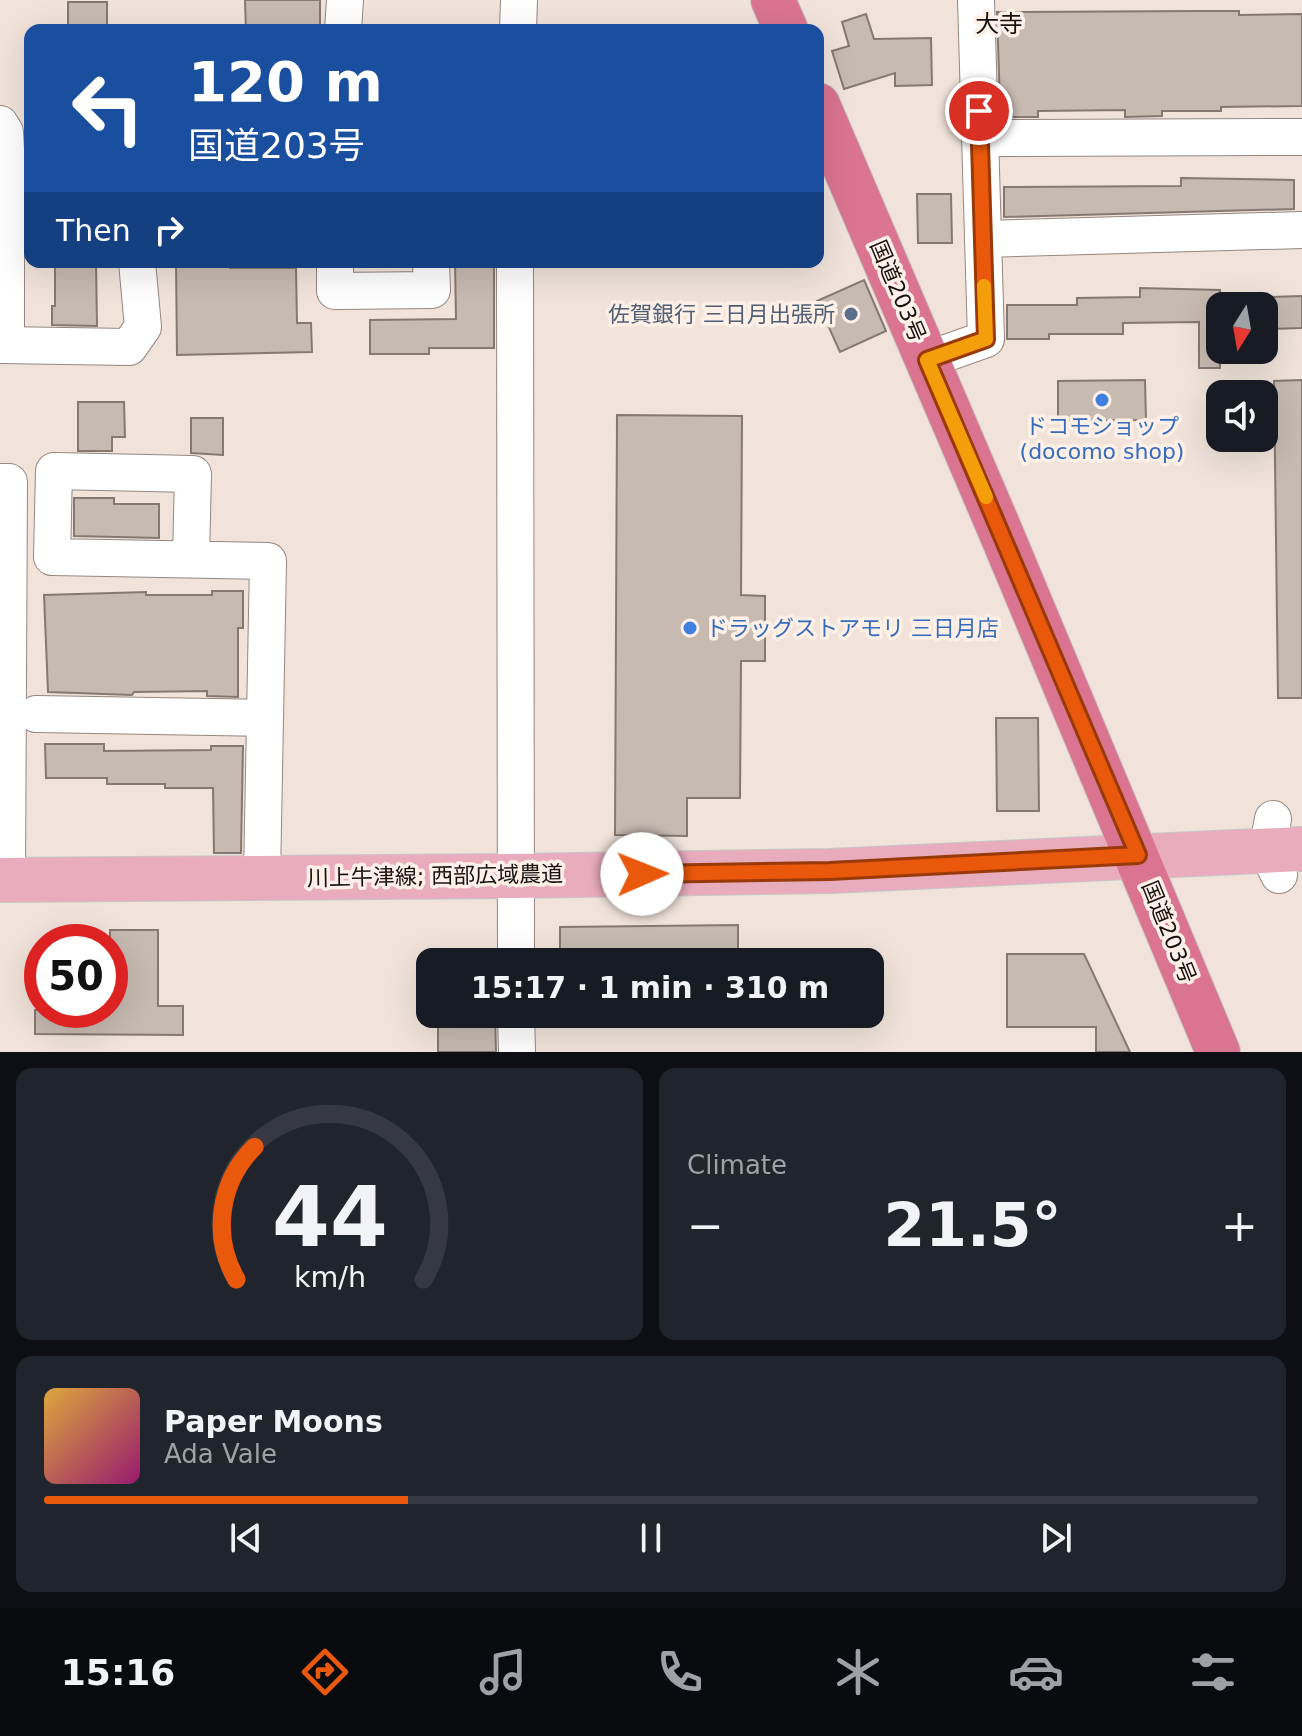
<!DOCTYPE html>
<meta charset="utf-8">
<style>
:root{--surface:#171b24;--page:#20242c;--text:#f1f3f6;--muted:#9ea1a6;--line:#363941;--accent:#ea580c}
body{margin:0;font-family:"DejaVu Sans","Noto Sans JP",sans-serif;background:var(--page);color:var(--text);height:100vh;display:flex;flex-direction:column;font-size:30px;white-space:nowrap}
*{box-sizing:border-box;margin:0}
p{font-size:26px;color:var(--muted)}
.icon{flex:none;width:44px;height:44px;fill:none;stroke:currentColor;stroke-width:2;stroke-linecap:round;stroke-linejoin:round}
.map{position:relative;height:1052px;overflow:hidden}
.panel{display:flex;flex-direction:column;gap:16px;padding:16px;background:#0d0f14;flex:1}
.panel>*{flex:none}
.banner{position:absolute;left:24px;top:24px;width:800px;height:244px;border-radius:16px;box-shadow:0 8px 32px #0002;background:#1a4fa0;color:#fff;overflow:hidden}
.needle{width:52px;rotate:191deg}
.tools{position:absolute;left:1206px;top:292px;display:grid;gap:16px}
.tools a{display:grid;place-items:center;width:72px;height:72px;border-radius:16px;background:var(--surface);box-shadow:0 8px 32px #0002;font-size:40px}
.speed{position:absolute;left:24px;top:924px;display:flex;gap:16px;font-size:40px;font-weight:700;text-align:center}
.speed>*{display:grid;place-content:center;width:104px;height:104px;border-radius:50%;background:var(--surface);box-shadow:0 8px 32px #0002;line-height:1}
.speed .limit{border:12px solid #d22;background:#fff;color:#111}
.pin{position:absolute;display:grid;place-items:center;width:68px;height:68px;color:#fff;margin:-34px;border:4px solid #fff;border-radius:50%;box-shadow:0 2px 8px #0007}
.me{position:absolute;width:88px;margin:-44px;rotate:89deg;stroke-linejoin:round;filter:drop-shadow(0 0 6px #0008)}
.turn{display:flex;align-items:center;gap:28px;height:168px;padding:0 32px;font-size:36px}
.turn .icon{width:104px;height:104px;stroke-width:2.5}
.turn b{display:block;font-size:56px;line-height:68px}
.then{display:flex;align-items:center;height:76px;padding:0 32px;background:#0003;gap:16px;font-size:30px}
.big{font-size:60px;font-weight:600;line-height:1.1}
.panel .widget{flex:1;display:flex;flex-direction:column;justify-content:center;gap:12px;min-width:0;padding:0 28px;border-radius:16px;background:var(--page)}
.panel .dial{align-items:center;gap:0}
.dial svg{height:208px;overflow:visible;fill:none;stroke:var(--line);stroke-width:7;stroke-linecap:round;text-anchor:middle}
.dial text{fill:var(--text);stroke:none}
.song{display:flex;align-items:center;gap:24px}
.cover{width:96px;height:96px;border-radius:12px;background:linear-gradient(135deg,hsl(40 70% 55%),hsl(320 70% 35%))}
.played{height:8px;border-radius:4px;background:linear-gradient(90deg,var(--accent) 30%,var(--line) 30%)}
.keys{display:flex;justify-content:space-around;direction:ltr}
.heat{display:flex;justify-content:space-between;align-items:center;font-size:44px;direction:ltr}
.panel .tiles{flex:1;display:grid;gap:16px;grid-template-columns:1fr 1fr}
.widget:last-child{grid-column:span 2}
.trip{position:absolute;left:416px;top:948px;width:468px;height:80px;border-radius:16px;background:var(--surface);box-shadow:0 8px 32px #0002;font-weight:600;line-height:80px;text-align:center}
.tab-bar{display:flex;height:128px;justify-content:space-around;align-items:center;background:#090b0e;color:var(--muted)}
.tab-bar .icon{width:56px;height:56px}
.tab-bar .active{color:var(--accent)}
.tab-bar b{font-size:36px;color:var(--text)}
.map>svg:first-child{display:block}
</style>
<div class="map">
<svg width="1302" height="1052" viewBox="0 0 1302 1052">
<rect width="100%" height="100%" fill="#f1e3da"/>
<g fill="#c7bab1" stroke="#857870" stroke-width="2">
<path d="M245,0H320V30H246Z"/>
<rect x="68" y="2" width="39" height="28"/>
<path d="M1196,11H1239V15L1302,14V106L1221,107V111H1162V116L1125,117V110L1038,111V117H1012V105L1000,106L997,12Z"/>
<path d="M866,14L874,39L931,38L932,85L895,86V73L844,89L832,51L849,46L842,22Z"/>
<path d="M1181,178L1294,180V209L1004,217V187L1181,186Z"/>
<path d="M917,194H951L952,243H918Z"/>
<path d="M55,262H96L97,326L52,325V306H55Z"/>
<path d="M176,262H230V268H296L297,323H311L312,352L177,355Z"/>
<path d="M455,262H494V348H429V354H370V320L456,319Z"/>
<path d="M864,280L886,331L840,352L817,301Z"/>
<path d="M1140,288L1220,290V368H1199V322L1123,323V334H1049V339H1007V305H1077V298L1140,297Z"/>
<path d="M1302,296V328L1270,329L1269,297Z"/>
<path d="M1145,380L1146,420L1058,421V381Z"/>
<path d="M1302,380V698H1278L1274,381Z"/>
<path d="M78,402H124L125,437H112V451H78Z"/>
<path d="M617,415L742,416L741,595L765,596V661H741L740,798H687V836L615,835Z"/>
<path d="M191,418H223V455L191,453Z"/>
<path d="M74,498H114V504H159V538L74,536Z"/>
<path d="M212,591H243V628H238V697L207,696V691L134,692L132,695L48,692L44,595L146,592V595H212Z"/>
<path d="M996,718H1038L1039,811H997Z"/>
<path d="M45,744H104V751L211,750V746H243L241,853H214L213,788H165V784H107V778H46Z"/>
<path d="M738,925V962H560V927Z"/>
<path d="M110,930H158V1006H183V1035L35,1034V1010H110Z"/>
<path d="M1007,954H1084L1130,1052H1096V1027H1007Z"/>
<path d="M438,1014H495L496,1052H438Z"/>
</g>
<g fill="none" stroke-linecap="round" stroke-linejoin="round">
<defs>
<g id="minor">
<path d="M343,30L345,0"/>
<path d="M518,30L519,0"/>
<path d="M0,124L5,132L6,149V345"/>
<path d="M980,138L1302,137"/>
<path d="M983,239L1302,230"/>
<path d="M335,262V291L432,290L431,262"/>
<path d="M515,262L516,962"/>
<path d="M0,345L129,347L143,327L137,262"/>
<path d="M927,360L986,339L976,0"/>
<path d="M0,482H9L7,880"/>
<path d="M191,559L193,474L54,471L52,557L268,561L262,878"/>
<path d="M36,714L265,718"/>
<path d="M1273,819L1267,850L1279,875"/>
<path d="M516,1014L517,1052"/>
</g>
<path id="major" d="M0,880L514,876L830,871L1302,849"/>
<g id="highway">
<path d="M773,0L786,30"/>
<path d="M818,105L999,528L1218,1052"/>
</g>
</defs>
<use href="#minor" stroke="#94877f" stroke-width="38"/>
<use href="#major" stroke="#c7c6c5" stroke-width="46"/>
<use href="#highway" stroke="#c7c6c5" stroke-width="46"/>
<use href="#minor" stroke="#fff" stroke-width="36"/>
<use href="#major" stroke="#e9acbd" stroke-width="44"/>
<use href="#highway" stroke="#da7491" stroke-width="44"/>
</g>
<g fill="none" stroke-linecap="round" stroke-linejoin="round">
<defs>
<path id="route" d="M642,874L830,871L1138,855L927,360L986,339L979,111"/>
</defs>
<use href="#route" stroke="#983908" stroke-width="20"/>
<use href="#route" stroke="#ea580c" stroke-width="14"/>
<path stroke="#f59e0b" stroke-width="14" d="M984,286L986,339L927,360L986,497"/>
</g>
<circle fill="#5c6f8a" stroke="#fef0e7" stroke-width="3" cx="851" cy="314" r="8"/>
<g fill="#3f7fe0" stroke="#fef0e7" stroke-width="3">
<circle cx="1102" cy="400" r="8"/>
<circle cx="690" cy="628" r="8"/>
</g>
<g text-anchor="middle" dominant-baseline="central" stroke-width="7" stroke-linejoin="round" paint-order="stroke">
<g font-size="22" fill="#16110e" stroke="#fef0e7">
<text transform="translate(898 291) rotate(67)">国道203号</text>
<text transform="translate(435 876) rotate(-1)">川上牛津線; 西部広域農道</text>
<text transform="translate(1169 932) rotate(68)">国道203号</text>
</g>
<g font-size="22" fill="#4e5e75" stroke="#fef0e7" text-anchor="end">
<text x="835" y="314">佐賀銀行 三日月出張所</text>
</g>
<g font-size="22" fill="#366cbe" stroke="#fef0e7">
<text x="1102" y="426">ドコモショップ<tspan x="1102" dy="25">(docomo shop)</tspan></text>
<text x="706" y="628" text-anchor="start">ドラッグストアモリ 三日月店</text>
</g>
<g font-size="24" fill="#16110e" stroke="#fef0e7">
<text x="999" y="24">大寺</text>
</g>
</g>
</svg>
<div class="tools">
<a><svg class="needle" viewBox="-14 -14 28 28"><path d="M0-13l5 13h-10z" fill="#e53935"/><path d="M0 13l5-13h-10z" fill="#9ea1a6"/></svg></a>
<a><svg class="icon" aria-label="sound" viewBox="0 0 24 24"><path d="M4 9h4l5-4v14l-5-4H4zM17 9q2 3 0 6"/></svg></a>
</div>
<div class="speed"><div class="limit">50</div></div>
<div class="pin" style="left:979px;top:111px;background:#d93025"><svg class="icon" aria-label="arrive" viewBox="0 0 24 24"><path d="M6 21V4h12l-3 4 3 4H6"/></svg></div>
<svg class="me" style="left:642px;top:874px" viewBox="-20 -20 40 40"><circle r="19" fill="#fff"/><path d="M0-13L10 11 0 6-10 11z" fill="#ea580c"/></svg>
<div class="trip">15:17 · 1 min · 310 m</div>
<div class="banner">
<div class="turn"><svg class="icon" aria-label="left" viewBox="0 0 24 24"><path d="M17 20v-9H6M10 6l-5 5 5 5"/></svg><div><b>120 m</b>国道203号</div></div>
<div class="then">Then<svg class="icon" aria-label="right" viewBox="0 0 24 24"><path d="M7 20v-9h11M14 6l5 5-5 5"/></svg></div>
</div>
</div>
<section class="panel">
<div class="tiles">
<div class="widget dial"><svg viewBox="0 0 100 80">
<path d="M14 69A42 42 0 1 1 86 69"/>
<path d="M14 69A42 42 0 0 1 21 18" stroke="#ea580c"/>
<text x="50" y="56" font-size="32" font-weight="700">44</text>
<text x="50" y="72" font-size="11">km/h</text>
</svg></div>
<div class="widget"><p>Climate</p>
<div class="heat"><a>−</a><b class="big">21.5°</b><a>+</a></div>
</div>
<div class="widget">
<div class="song"><i class="cover"></i><div><b>Paper Moons</b><p>Ada Vale</p></div></div>
<div class="played"></div>
<div class="keys"><svg class="icon" aria-label="previous" viewBox="0 0 24 24"><path d="M18 5L8 12l10 7zM5 5v14"/></svg><svg class="icon" aria-label="pause" viewBox="0 0 24 24"><path d="M8 5v14M16 5v14"/></svg><svg class="icon" aria-label="next" viewBox="0 0 24 24"><path d="M6 5l10 7-10 7zM19 5v14"/></svg></div>
</div>
</div>
</section>
<nav class="tab-bar">
<b>15:16</b>
<svg class="icon active" aria-label="directions" viewBox="0 0 24 24"><path d="M12 3l9 9-9 9-9-9zM9 14v-3h6M13 9l2 2-2 2"/></svg>
<svg class="icon" aria-label="music" viewBox="0 0 24 24"><path d="M9 18V5l10-2v13"/><circle cx="6" cy="18" r="3"/><circle cx="16" cy="16" r="3"/></svg>
<svg class="icon" aria-label="phone" viewBox="0 0 24 24"><path d="M5 4h4l2 5-3 2q2 4 5 5l2-3 5 2v4C11 20 4 13 5 4z"/></svg>
<svg class="icon" aria-label="climate" viewBox="0 0 24 24"><path d="M12 3v18M4 7l16 10M4 17L20 7"/></svg>
<svg class="icon" aria-label="car" viewBox="0 0 24 24"><path d="M5 17H2v-5l4-1 3-4h7l3 4 3 1v5h-3M9 17h6M6 11h13"/><circle cx="7" cy="17" r="2"/><circle cx="17" cy="17" r="2"/></svg>
<svg class="icon" aria-label="filters" viewBox="0 0 24 24"><path d="M4 7h16M4 17h16"/><circle cx="9" cy="7" r="2"/><circle cx="15" cy="17" r="2"/></svg>
</nav>
